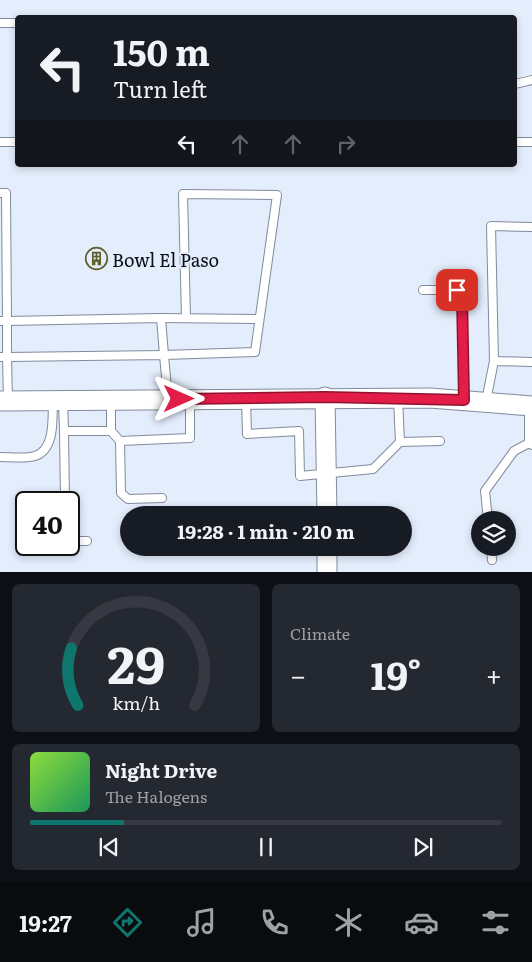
<!DOCTYPE html>
<meta charset="utf-8">
<style>
:root{--surface:#171b24;--page:#242831;--text:#f1f3f6;--muted:#9ea1a6;--line:#363941;--accent:#0f766e}
body{margin:0;font-family:Literata,serif;background:var(--page);color:var(--text);height:100vh;display:flex;flex-direction:column;font-size:19px;white-space:nowrap}
*{box-sizing:border-box;margin:0}
p{font-size:16px;color:var(--muted)}
.icon{flex:none;width:28px;height:28px;fill:none;stroke:currentColor;stroke-width:2;stroke-linecap:round;stroke-linejoin:round}
.map{position:relative;height:572px;overflow:hidden}
.sheet{display:flex;flex-direction:column;gap:12px;padding:12px;background:#0d0f14;flex:1}
.sheet>*{flex:none}
.hud{position:absolute;left:15px;top:15px;width:502px;height:152px;border-radius:5px;box-shadow:0 2px 8px #0003;background:#171b24;color:var(--text);overflow:hidden}
.fabs{position:absolute;left:471px;top:511px;display:grid;gap:10px}
.fabs a{display:grid;place-items:center;width:45px;height:45px;border-radius:50%;background:var(--surface);box-shadow:0 2px 8px #0003;font-size:25px}
.speed{position:absolute;left:15px;top:491px;display:flex;gap:10px;font-size:25px;font-weight:700;text-align:center}
.speed>*{display:grid;place-content:center;width:65px;height:65px;border-radius:50%;background:var(--surface);box-shadow:0 2px 8px #0003;line-height:1}
.speed .limit{border:2px solid #111;border-radius:8px;background:#fff;color:#111}
.pin{position:absolute;display:grid;place-items:center;width:42px;height:42px;color:#fff;margin:-21px;border-radius:10px;box-shadow:0 2px 8px #0006}
.me{position:absolute;width:55px;margin:-28px;rotate:90deg;stroke-linejoin:round;filter:drop-shadow(0 0 4px #0008)}
.turn{display:flex;align-items:center;gap:18px;height:105px;padding:0 15px;font-size:22px}
.turn .icon{width:65px;height:65px;stroke-width:2.5}
.turn b{display:block;font-size:35px;line-height:42px}
.lanes{display:flex;align-items:center;height:48px;padding:0 15px;background:#0003;justify-content:center;gap:25px;direction:ltr}
.lanes .off{opacity:.35}
.big{font-size:38px;font-weight:700;line-height:1.1}
.sheet .tile{flex:1;display:flex;flex-direction:column;justify-content:center;gap:8px;min-width:0;padding:0 18px;border-radius:8px;background:var(--page)}
.sheet .dial{align-items:center;gap:0}
.dial svg{height:130px;overflow:visible;fill:none;stroke:var(--line);stroke-width:7;stroke-linecap:round;text-anchor:middle}
.dial text{fill:var(--text);stroke:none}
.song{display:flex;align-items:center;gap:15px}
.cover{width:60px;height:60px;border-radius:8px;background:linear-gradient(135deg,hsl(90 70% 55%),hsl(150 70% 35%))}
.played{height:5px;border-radius:2px;background:linear-gradient(90deg,var(--accent) 20%,var(--line) 20%)}
.keys{display:flex;justify-content:space-around;direction:ltr}
.heat{display:flex;justify-content:space-between;align-items:center;font-size:28px;direction:ltr}
.sheet .tiles{flex:1;display:grid;gap:12px;grid-template-columns:1fr 1fr}
.tile:last-child{grid-column:span 2}
.trip{position:absolute;left:120px;top:506px;width:292px;height:50px;border-radius:25px;background:var(--surface);box-shadow:0 2px 8px #0003;font-weight:700;line-height:50px;text-align:center}
.tab-bar{display:flex;height:80px;justify-content:space-around;align-items:center;background:#090b0e;color:var(--muted)}
.tab-bar .icon{width:35px;height:35px}
.tab-bar .current{color:var(--accent)}
.tab-bar b{font-size:22px;color:var(--text)}
.map>svg:first-child{display:block}
</style>
<div class="map">
<svg width="532" height="572" viewBox="0 0 532 572">
<rect width="100%" height="100%" fill="#e3edfc"/>
<g fill="none" stroke-linecap="round" stroke-linejoin="round">
<defs>
<g id="service">
<path d="M0,23H18"/>
<path d="M515,84L532,80"/>
<path d="M0,142H18"/>
<path d="M515,142H532"/>
<path d="M0,193H6L7,321L161,318L164,355L255,352L277,195L183,194L186,318"/>
<path d="M423,290H457L462,296L464,400"/>
<path d="M161,318L259,319"/>
<path d="M0,321H7V357H0"/>
<path d="M494,361L491,226L532,227"/>
<path d="M398,399L400,442"/>
<path d="M8,400L7,357L164,355L168,399"/>
<path d="M63,400L64,431H111L120,441L190,438V401"/>
<path d="M246,400L247,434L299,431L300,476L373,469L400,442L440,441"/>
<path d="M111,401V431"/>
<path d="M486,401L494,361L532,362"/>
<path d="M529,406V443L532,445"/>
<path d="M64,431L65,502"/>
<path d="M120,441L121,493L128,499L162,498"/>
<path d="M0,457C10,457 26,459 35,456C56,449 52,417 53,400"/>
<path d="M488,520L485,491L514,451L529,443"/>
<path d="M69,538L70,541H87"/>
<path d="M491,548L492,560"/>
</g>
<g id="tertiary">
<path d="M325,397L327,515"/>
<path d="M0,401L430,398L532,406"/>
<path d="M327,572V548"/>
</g>
</defs>
<use href="#service" stroke="#808b9c" stroke-width="10"/>
<use href="#tertiary" stroke="#808b9c" stroke-width="21"/>
<use href="#service" stroke="#fff" stroke-width="8"/>
<use href="#tertiary" stroke="#fff" stroke-width="19"/>
</g>
<g fill="none" stroke-linecap="round" stroke-linejoin="round">
<defs>
<path id="route" d="M179,399L325,397L464,400L462,296L457,290"/>
</defs>
<use href="#route" stroke="#92132f" stroke-width="12"/>
<use href="#route" stroke="#e11d48" stroke-width="9"/>
</g>
<defs>
<symbol id="building-ring" viewBox="-11 -11 22 22"><circle r="9.5" fill="#e3edfc" stroke="#60602d" stroke-width="1.5"/><path d="M-4-6H4V6H1V3H-1V6H-4ZM-2.5-4.3h1.7v1.8h-1.7ZM.8-4.3h1.7v1.8H.8ZM-2.5-1h1.7V.8h-1.7ZM.8-1h1.7V.8H.8Z" fill="#60602d"/></symbol>
</defs>
<g fill-rule="evenodd">
<use href="#building-ring" x="84" y="246" width="25" height="25"/>
</g>
<g text-anchor="middle" dominant-baseline="central" stroke-width="4" stroke-linejoin="round" paint-order="stroke">
<g font-size="18" fill="#0b0f15" stroke="#e3edfc" text-anchor="start">
<text x="112" y="259">Bowl El Paso</text>
</g>
</g>
</svg>
<div class="fabs">
<a><svg class="icon" aria-label="layers" viewBox="0 0 24 24"><path d="M12 4l9 5-9 5-9-5zM3 14l9 5 9-5"/></svg></a>
</div>
<div class="speed"><div class="limit">40</div></div>
<div class="pin" style="left:457px;top:290px;background:#d93025"><svg class="icon" aria-label="arrive" viewBox="0 0 24 24"><path d="M6 21V4h12l-3 4 3 4H6"/></svg></div>
<svg class="me" style="left:179px;top:399px" viewBox="-20 -20 40 40"><path d="M0-17L14 15 0 8-14 15z" fill="#e11d48" stroke="#fff" stroke-width="4"/></svg>
<div class="trip">19:28 · 1 min · 210 m</div>
<div class="hud">
<div class="turn"><svg class="icon" aria-label="left" viewBox="0 0 24 24"><path d="M17 20v-9H6M10 6l-5 5 5 5"/></svg><div><b>150 m</b>Turn left</div></div>
<div class="lanes"><svg class="icon" aria-label="left" viewBox="0 0 24 24"><path d="M17 20v-9H6M10 6l-5 5 5 5"/></svg><svg class="icon off" aria-label="ahead" viewBox="0 0 24 24"><path d="M12 20V5M6 11l6-6 6 6"/></svg><svg class="icon off" aria-label="ahead" viewBox="0 0 24 24"><path d="M12 20V5M6 11l6-6 6 6"/></svg><svg class="icon off" aria-label="right" viewBox="0 0 24 24"><path d="M7 20v-9h11M14 6l5 5-5 5"/></svg></div>
</div>
</div>
<section class="sheet">
<div class="tiles">
<div class="tile dial"><svg viewBox="0 0 100 80">
<path d="M14 69A42 42 0 1 1 86 69"/>
<path d="M14 69A42 42 0 0 1 10 34" stroke="#0f766e"/>
<text x="50" y="56" font-size="32" font-weight="700">29</text>
<text x="50" y="72" font-size="11">km/h</text>
</svg></div>
<div class="tile"><p>Climate</p>
<div class="heat"><a>−</a><b class="big">19°</b><a>+</a></div>
</div>
<div class="tile">
<div class="song"><i class="cover"></i><div><b>Night Drive</b><p>The Halogens</p></div></div>
<div class="played"></div>
<div class="keys"><svg class="icon" aria-label="previous" viewBox="0 0 24 24"><path d="M18 5L8 12l10 7zM5 5v14"/></svg><svg class="icon" aria-label="pause" viewBox="0 0 24 24"><path d="M8 5v14M16 5v14"/></svg><svg class="icon" aria-label="next" viewBox="0 0 24 24"><path d="M6 5l10 7-10 7zM19 5v14"/></svg></div>
</div>
</div>
</section>
<nav class="tab-bar">
<b>19:27</b>
<svg class="icon current" aria-label="directions" viewBox="0 0 24 24"><path d="M12 3l9 9-9 9-9-9zM9 14v-3h6M13 9l2 2-2 2"/></svg>
<svg class="icon" aria-label="music" viewBox="0 0 24 24"><path d="M9 18V5l10-2v13"/><circle cx="6" cy="18" r="3"/><circle cx="16" cy="16" r="3"/></svg>
<svg class="icon" aria-label="phone" viewBox="0 0 24 24"><path d="M5 4h4l2 5-3 2q2 4 5 5l2-3 5 2v4C11 20 4 13 5 4z"/></svg>
<svg class="icon" aria-label="climate" viewBox="0 0 24 24"><path d="M12 3v18M4 7l16 10M4 17L20 7"/></svg>
<svg class="icon" aria-label="car" viewBox="0 0 24 24"><path d="M5 17H2v-5l4-1 3-4h7l3 4 3 1v5h-3M9 17h6M6 11h13"/><circle cx="7" cy="17" r="2"/><circle cx="17" cy="17" r="2"/></svg>
<svg class="icon" aria-label="filters" viewBox="0 0 24 24"><path d="M4 7h16M4 17h16"/><circle cx="9" cy="7" r="2"/><circle cx="15" cy="17" r="2"/></svg>
</nav>
